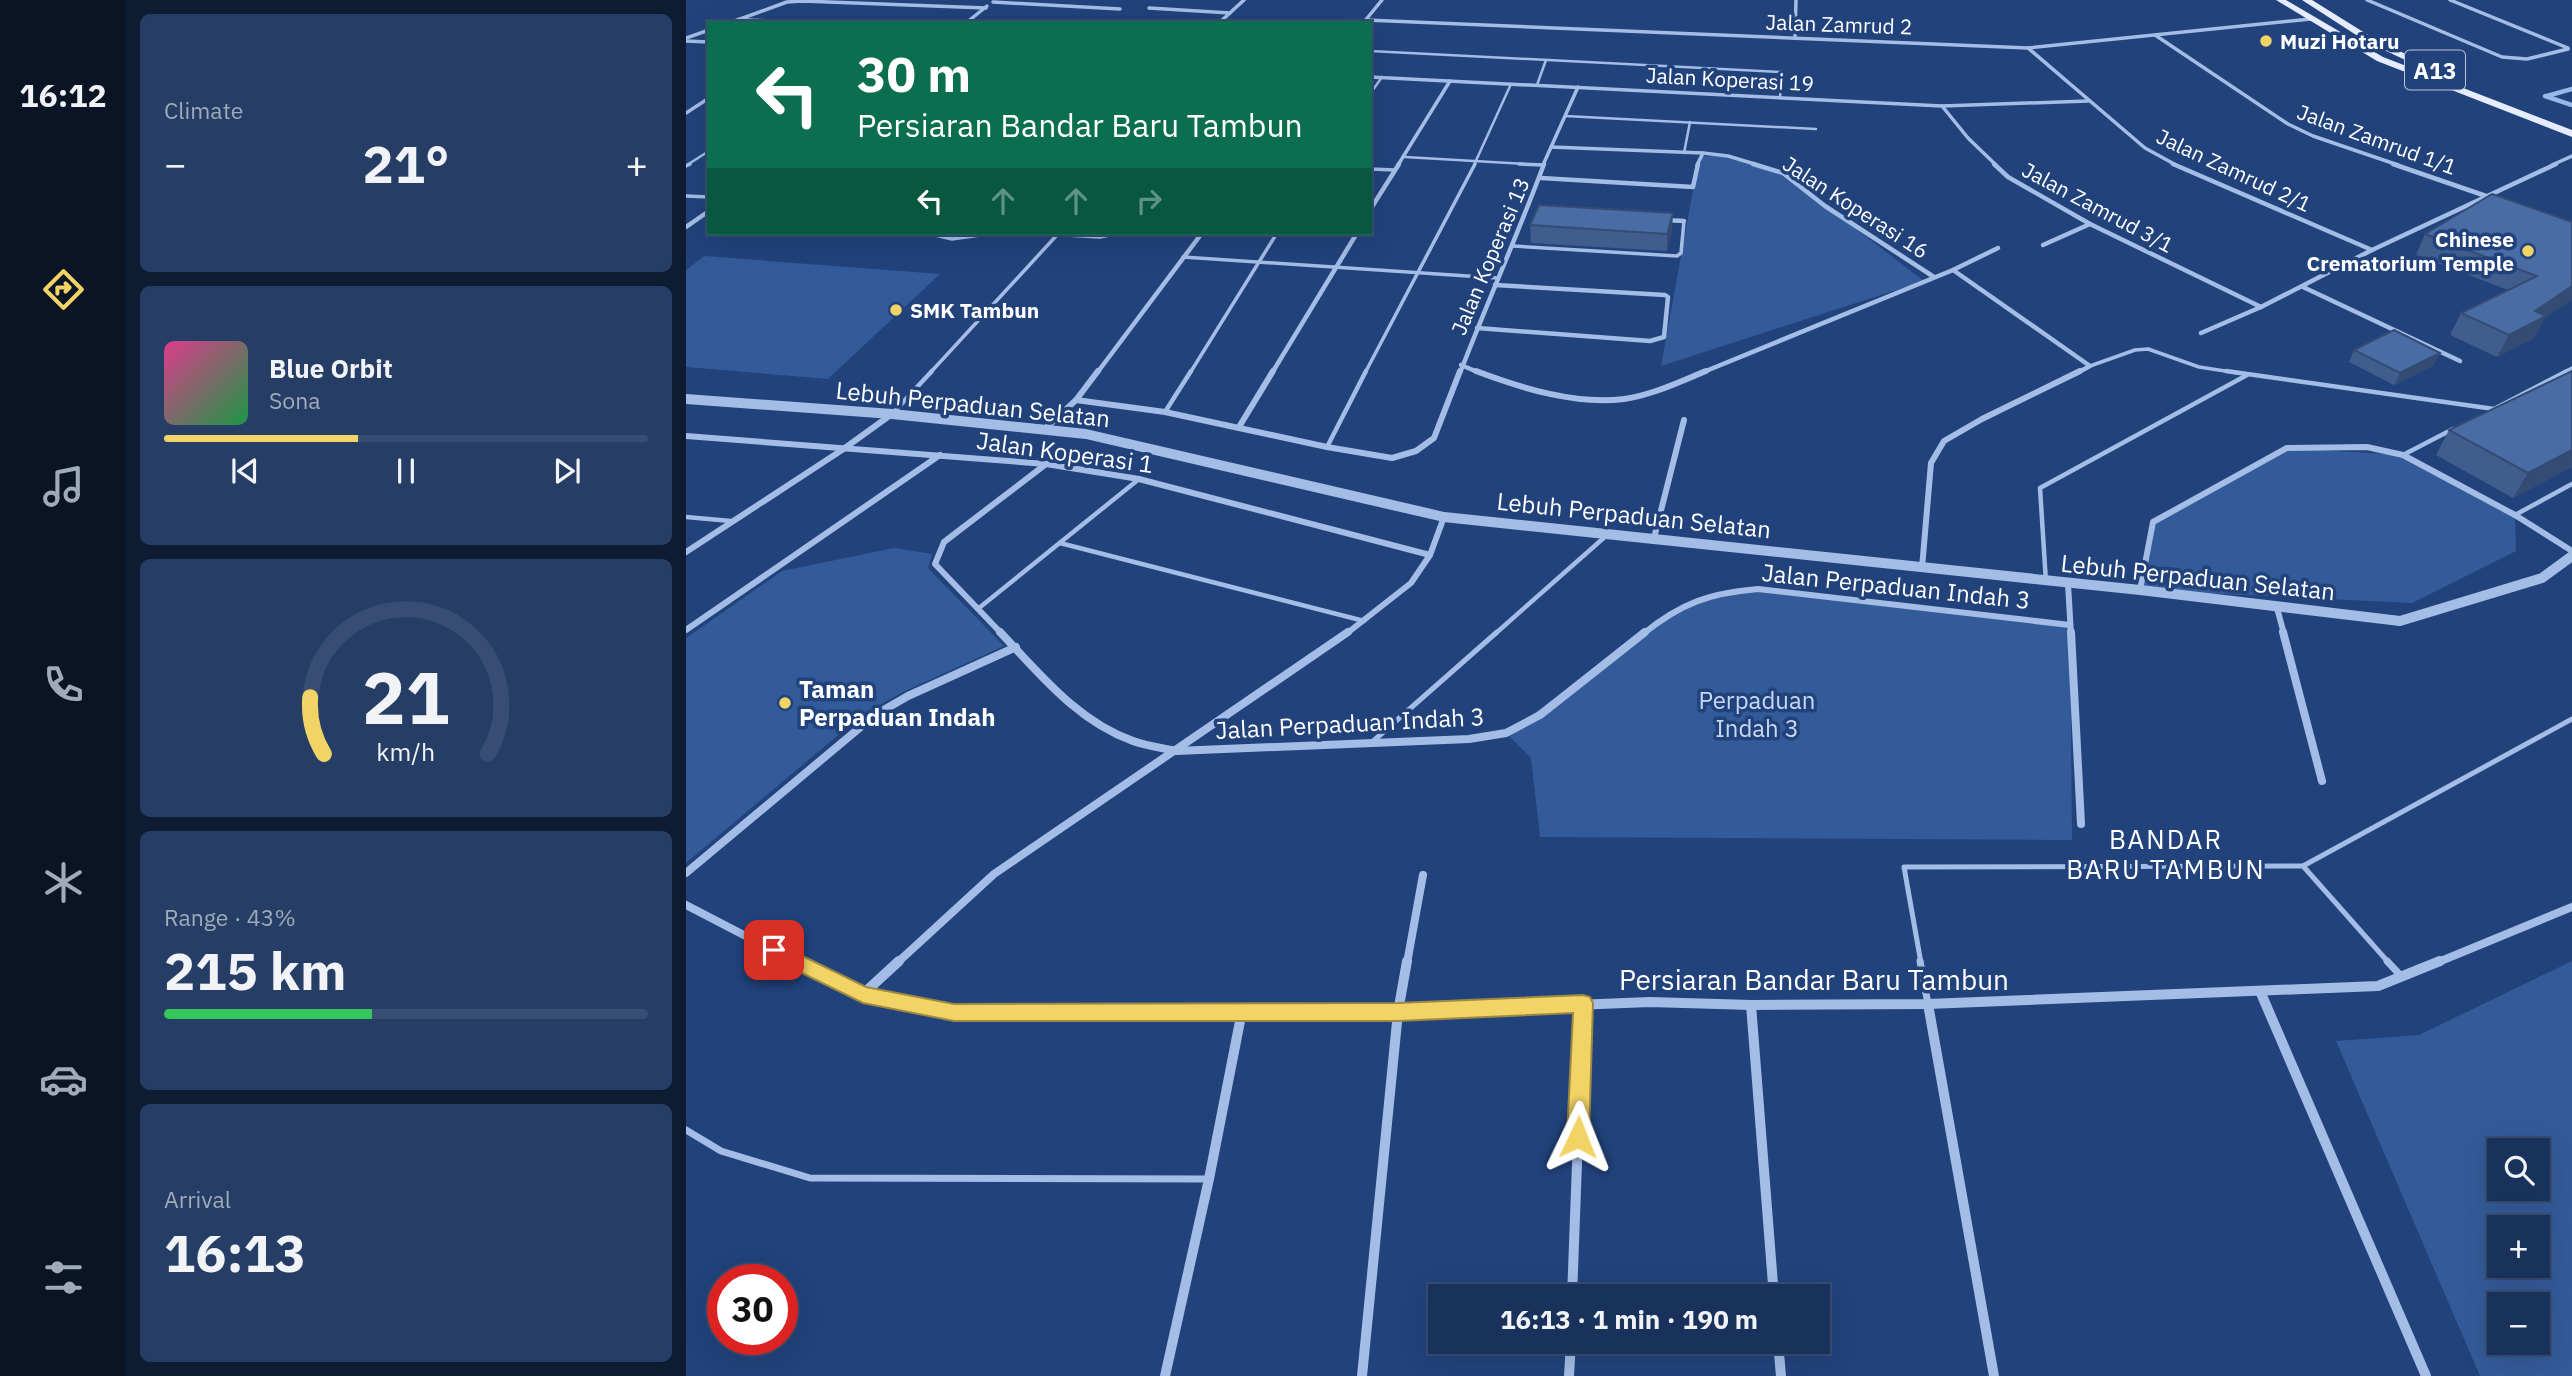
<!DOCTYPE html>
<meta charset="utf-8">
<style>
:root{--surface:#19325c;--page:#263e65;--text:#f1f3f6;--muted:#9faabb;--line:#374d72;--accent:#f2d365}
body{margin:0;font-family:"IBM Plex Sans",sans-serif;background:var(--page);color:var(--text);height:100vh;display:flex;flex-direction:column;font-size:26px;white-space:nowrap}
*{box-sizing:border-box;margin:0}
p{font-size:23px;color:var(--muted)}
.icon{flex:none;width:38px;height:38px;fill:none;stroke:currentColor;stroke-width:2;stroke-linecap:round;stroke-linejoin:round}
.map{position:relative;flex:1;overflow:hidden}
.sheet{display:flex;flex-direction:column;gap:14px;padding:14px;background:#0e1c33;width:560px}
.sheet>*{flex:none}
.top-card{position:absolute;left:21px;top:21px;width:665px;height:214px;border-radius:0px;box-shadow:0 7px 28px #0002,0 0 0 2px var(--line);background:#0b6e4f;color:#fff;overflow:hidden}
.fabs{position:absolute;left:1801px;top:1138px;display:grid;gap:14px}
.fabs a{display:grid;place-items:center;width:63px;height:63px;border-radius:0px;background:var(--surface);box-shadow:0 7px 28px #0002,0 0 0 2px var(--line);font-size:35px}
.speed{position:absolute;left:21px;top:1264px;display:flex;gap:14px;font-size:35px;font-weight:700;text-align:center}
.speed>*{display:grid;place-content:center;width:91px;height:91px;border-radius:50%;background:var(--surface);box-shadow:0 7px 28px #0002,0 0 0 2px var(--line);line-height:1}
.speed .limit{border:10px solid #d22;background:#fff;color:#111}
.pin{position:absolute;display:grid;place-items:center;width:60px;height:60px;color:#fff;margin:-30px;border-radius:14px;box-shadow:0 4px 10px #0006}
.me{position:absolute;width:77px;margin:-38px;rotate:2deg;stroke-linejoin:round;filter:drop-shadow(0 0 5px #0008)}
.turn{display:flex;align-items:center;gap:24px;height:147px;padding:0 35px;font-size:32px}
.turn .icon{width:91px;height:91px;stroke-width:2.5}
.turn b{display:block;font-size:49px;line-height:60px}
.lanes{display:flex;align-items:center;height:66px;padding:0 35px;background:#0003;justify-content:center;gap:35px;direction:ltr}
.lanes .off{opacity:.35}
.big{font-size:52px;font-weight:800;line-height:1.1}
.sheet .tile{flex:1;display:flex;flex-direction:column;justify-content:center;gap:10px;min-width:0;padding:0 24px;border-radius:10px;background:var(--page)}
.sheet .dial{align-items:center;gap:0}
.dial svg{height:182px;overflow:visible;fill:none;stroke:var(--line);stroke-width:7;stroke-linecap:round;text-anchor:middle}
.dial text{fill:var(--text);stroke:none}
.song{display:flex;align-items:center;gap:21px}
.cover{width:84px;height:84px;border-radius:10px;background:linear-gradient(135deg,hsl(330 70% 55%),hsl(140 70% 35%))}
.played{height:7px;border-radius:4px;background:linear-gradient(90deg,var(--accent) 40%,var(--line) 40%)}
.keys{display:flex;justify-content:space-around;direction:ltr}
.heat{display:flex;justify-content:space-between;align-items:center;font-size:38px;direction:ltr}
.charge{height:10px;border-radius:5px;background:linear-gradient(90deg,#34c759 43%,var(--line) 0)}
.trip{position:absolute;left:742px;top:1284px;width:402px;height:70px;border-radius:0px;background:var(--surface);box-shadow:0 7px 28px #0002,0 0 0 2px var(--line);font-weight:800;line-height:70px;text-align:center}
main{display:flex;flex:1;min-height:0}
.menu{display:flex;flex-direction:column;width:126px;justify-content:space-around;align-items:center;background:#0a1425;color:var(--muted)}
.menu .icon{width:49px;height:49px}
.menu .selected{color:var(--accent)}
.menu b{font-size:32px;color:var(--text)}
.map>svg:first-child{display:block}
</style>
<main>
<nav class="menu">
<b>16:12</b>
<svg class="icon selected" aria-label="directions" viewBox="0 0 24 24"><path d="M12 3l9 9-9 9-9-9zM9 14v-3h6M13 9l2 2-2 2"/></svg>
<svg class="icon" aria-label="music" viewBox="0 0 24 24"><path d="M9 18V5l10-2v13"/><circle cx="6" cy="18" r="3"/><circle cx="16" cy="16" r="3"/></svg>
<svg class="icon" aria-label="phone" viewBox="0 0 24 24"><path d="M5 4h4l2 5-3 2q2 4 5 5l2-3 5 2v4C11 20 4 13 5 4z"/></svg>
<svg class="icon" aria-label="climate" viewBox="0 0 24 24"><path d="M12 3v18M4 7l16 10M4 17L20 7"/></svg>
<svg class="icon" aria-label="car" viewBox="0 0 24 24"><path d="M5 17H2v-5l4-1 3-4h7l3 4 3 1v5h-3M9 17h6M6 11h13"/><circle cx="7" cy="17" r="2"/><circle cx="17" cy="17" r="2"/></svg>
<svg class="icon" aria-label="filters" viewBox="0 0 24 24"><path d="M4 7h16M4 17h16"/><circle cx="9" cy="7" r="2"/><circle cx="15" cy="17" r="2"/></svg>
</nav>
<section class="sheet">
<div class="tile"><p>Climate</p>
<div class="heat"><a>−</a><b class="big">21°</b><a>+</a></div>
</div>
<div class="tile">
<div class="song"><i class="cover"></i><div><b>Blue Orbit</b><p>Sona</p></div></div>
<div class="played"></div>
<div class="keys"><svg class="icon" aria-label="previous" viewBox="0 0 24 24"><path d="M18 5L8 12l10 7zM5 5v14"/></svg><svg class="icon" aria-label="pause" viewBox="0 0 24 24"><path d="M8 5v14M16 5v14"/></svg><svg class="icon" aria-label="next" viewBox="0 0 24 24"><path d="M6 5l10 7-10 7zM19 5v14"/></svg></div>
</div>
<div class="tile dial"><svg viewBox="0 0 100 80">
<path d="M14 69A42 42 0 1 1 86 69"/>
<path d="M14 69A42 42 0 0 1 8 44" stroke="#f2d365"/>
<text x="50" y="56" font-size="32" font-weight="700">21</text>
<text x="50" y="72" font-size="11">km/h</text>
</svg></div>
<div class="tile"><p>Range · 43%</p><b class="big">215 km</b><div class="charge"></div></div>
<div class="tile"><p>Arrival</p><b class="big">16:13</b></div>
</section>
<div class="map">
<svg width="1886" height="1376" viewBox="0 0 1886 1376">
<rect width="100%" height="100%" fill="#21427b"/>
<g fill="#345b99" fill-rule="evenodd">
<path d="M1032,155L1097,173L1238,281L975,366L1013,157Z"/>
<path d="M18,256L254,274L142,379L0,367V270Z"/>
<path d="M1601,448L1716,455L1829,515L1830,551L1726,603L1454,590L1467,522Z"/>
<path d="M208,548L246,554L242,568L318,646L217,692L177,714L0,863V638L96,571Z"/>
<path d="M1072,589L1384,625L1386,840L854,837L845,758L820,733L998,606L1035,592Z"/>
<path d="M1886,961V1376H1794L1650,1041L1733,1035ZM1813,1150H1852V1188H1813ZM1813,1227H1852V1265H1813ZM1813,1304H1852V1342H1813Z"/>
</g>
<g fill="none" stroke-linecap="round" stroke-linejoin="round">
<g stroke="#97b7e7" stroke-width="4.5">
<path d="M1859,96L1886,105"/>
<path d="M1861,96L1886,89"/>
</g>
<g stroke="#a3bde6" stroke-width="2.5">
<path d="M52,19L134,23"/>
<path d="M684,51L1096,72L1094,98"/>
<path d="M851,85L860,60"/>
<path d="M684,94L696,77"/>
<path d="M879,116L1130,129"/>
<path d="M998,153L1004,122"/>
<path d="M719,157L857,165"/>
<path d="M1,165L23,151"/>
<path d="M788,165L825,84"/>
</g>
<g stroke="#a3bde6" stroke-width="3.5">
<path d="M833,164L857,165"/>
<path d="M0,166L4,164"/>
<path d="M684,169L709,170"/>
<path d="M0,196L23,197"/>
<path d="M241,233L266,239L308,233"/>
<path d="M344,233L414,237L433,233"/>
<path d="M827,246L991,256L995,253L998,221"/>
<path d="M497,257L811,278"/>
<path d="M1404,366L1449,350L1462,349L1513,367L1552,373"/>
<path d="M244,373L371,235"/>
<path d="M504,373L591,233"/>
<path d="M679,373L789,164"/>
<path d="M1877,373L1886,368"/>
</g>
<g stroke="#a3bde6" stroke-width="4.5">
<path d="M1540,371L1808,409"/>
<path d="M1810,408L1881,371"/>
<path d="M479,412L505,371"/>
<path d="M207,413L246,371"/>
<path d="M641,447L680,371"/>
<path d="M1717,455L1767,429"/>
<path d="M1829,515L1886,484"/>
<path d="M0,517L45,521"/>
<path d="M374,543L678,621"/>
<path d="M1360,582L1354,488L1561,375"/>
<path d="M293,608L453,479"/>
<path d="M809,634L921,535"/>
</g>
<g stroke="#a3bde6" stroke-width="5">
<path d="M685,743L811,632"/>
<path d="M1235,963L1218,867L1617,866"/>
<path d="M1703,963L1617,866L1886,719"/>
</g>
<g stroke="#a3bde6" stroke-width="7">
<path d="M1234,961L1242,1004"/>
<path d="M1701,961L1715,976"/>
<path d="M0,1130L35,1151L124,1178L523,1179"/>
</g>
<g stroke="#a3bde6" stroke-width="3.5">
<path d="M1681,0L1816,57L1841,59L1882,49"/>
<path d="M1764,0L1882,48"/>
<path d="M307,2L434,9"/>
<path d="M463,8L544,13"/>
<path d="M680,20L1342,48L1625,19"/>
<path d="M678,22L696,0"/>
<path d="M43,23L101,2L116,1L300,8"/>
<path d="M280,23L301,6"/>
<path d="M533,23L558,0"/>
<path d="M1469,35L1602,124L1627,136L1712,165"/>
<path d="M0,38L23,30"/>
<path d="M1109,38L1110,0"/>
<path d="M0,41L23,42"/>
<path d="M1342,48L1459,148L1490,165"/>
<path d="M684,77L1256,106L1402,101"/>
<path d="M1256,106L1282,138L1310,165"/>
<path d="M0,113L23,98"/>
<path d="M865,147L1017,153L1042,156L1072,165"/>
<path d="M712,165L764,81"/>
<path d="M857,165L892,87"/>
<path d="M1011,165L1017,153"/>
<path d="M1866,165L1886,156"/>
</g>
<g stroke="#a3bde6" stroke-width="4.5">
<path d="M1067,164L1097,173L1139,206L1248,277"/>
<path d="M1308,164L1322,177L1404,224L1575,307"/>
<path d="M1487,164L1686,250"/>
<path d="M1707,164L1800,196"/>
<path d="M855,178L1007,187L1012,164"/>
<path d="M684,210L713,164"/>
<path d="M978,220L998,221"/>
<path d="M0,227L23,211"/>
<path d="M1357,245L1404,224"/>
<path d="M1267,270L1404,366L1391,373"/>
<path d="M1617,287L1774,361"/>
<path d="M791,328L964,341L978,337L982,297L979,295L809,285"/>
<path d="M1515,333L1575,307L1686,250L1870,164"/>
<path d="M775,365L794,373"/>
<path d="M411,373L516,233"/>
<path d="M586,373L671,233"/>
<path d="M774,373C801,303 832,234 858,164"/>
<path d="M1015,373L1267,270L1312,248"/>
</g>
<g stroke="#a3bde6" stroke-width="6">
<path d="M790,371C835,388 889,405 938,399C966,395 993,382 1020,371"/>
<path d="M390,400L479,412L641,447L706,458L730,451L748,438L774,371"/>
<path d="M553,427L587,371"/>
<path d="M360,428L390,400L412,371"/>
<path d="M0,436L360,464L453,479L744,555"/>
<path d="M968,538L998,420"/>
<path d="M0,552L156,450L206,414"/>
<path d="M1236,568L1245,463L1258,441L1296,419L1394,371"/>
<path d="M1382,584L1385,634"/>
<path d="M1454,590L1467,522L1601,448L1681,447L1717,455L1829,515L1886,551"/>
<path d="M1591,608L1598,634"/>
<path d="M0,630L254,455"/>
<path d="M316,634L249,564L258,542L360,464"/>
<path d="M660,634L725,583L744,555L758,517"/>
<path d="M957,634C995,603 1024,593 1072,589L1384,625"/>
</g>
<g stroke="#a3bde6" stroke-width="8">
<path d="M314,632C354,674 391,721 447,741C461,746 476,748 490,751L783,739L820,733L854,715L959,632"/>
<path d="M1385,632L1395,824"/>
<path d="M1597,632L1636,781"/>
<path d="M0,873L189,715L222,696L330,647"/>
<path d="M0,905L112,963"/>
<path d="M211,963L308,874L662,632"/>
<path d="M721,963L737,875"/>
<path d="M1750,963L1886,907"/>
</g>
<g stroke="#a3bde6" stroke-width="10">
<path d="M109,961L176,995L268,1013L712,1012L964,1002L1065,1005L1242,1004L1692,986L1754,961"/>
<path d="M1574,991L1740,1376"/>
<path d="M176,995L213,961"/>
<path d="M1242,1004L1308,1376"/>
<path d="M1065,1005L1088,1297"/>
<path d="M886,1297L897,1003"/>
<path d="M1092,1342L1095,1376"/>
<path d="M479,1376L523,1179L556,1011"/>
<path d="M676,1376L712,1012L721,961"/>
<path d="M883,1376L885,1342"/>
</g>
<path stroke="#a3bde6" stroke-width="10" d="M0,399L206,414L400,434L758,517L1454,590L1714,621L1856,578L1886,556"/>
<g fill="#e4ecfd" fill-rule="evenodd">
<path d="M1590,0H1600L1697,57L1886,130V137L1691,61Z"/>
<path d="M1616,0H1626L1687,38L1738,63L1730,65L1681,42Z"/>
</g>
</g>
<g fill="#405d8d">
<path d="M1886,222L1858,319L1848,338L1811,357L1764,335L1775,313L1822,290L1730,255L1739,234Z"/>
<path d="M844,225L986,230L981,251L845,243Z"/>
<path d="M1668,350L1748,365L1708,385L1663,362Z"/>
<path d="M1763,430L1886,467L1827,498L1750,455Z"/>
</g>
<g fill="#344c73">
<path d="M987,213L986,230L981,251V234Z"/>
<path d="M1886,286V300L1858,319L1848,338L1811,357L1823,335L1849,311Z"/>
<path d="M1754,353L1748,365L1708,385L1714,373Z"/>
<path d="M1886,450V467L1827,498L1842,473Z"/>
</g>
<g fill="#4a6ca4" stroke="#344c73" stroke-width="2">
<path d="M1806,194L1886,222V286L1849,311L1860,316L1823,335L1775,313L1851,276L1739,234Z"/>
<path d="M853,205L987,213L981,234L844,225Z"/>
<path d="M1708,330L1754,353L1714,373L1668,350Z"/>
<path d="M1886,371V450L1842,473L1763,430Z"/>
</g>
<path fill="#f2d365" stroke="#9d8942" stroke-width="2" d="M88,942L180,987L268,1004L712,1003L897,995L904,997L907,1003L903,1137L900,1144L892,1147L885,1144L881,1137L887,1013L712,1021H268L177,1003L81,956L79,950L81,944Z"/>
<g fill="#f2d365" stroke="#21427b" stroke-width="2.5">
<circle cx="1580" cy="41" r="7"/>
<circle cx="1842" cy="251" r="7"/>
<circle cx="210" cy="310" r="7"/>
<circle cx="99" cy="703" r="7"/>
</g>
<g text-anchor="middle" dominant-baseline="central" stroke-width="7" stroke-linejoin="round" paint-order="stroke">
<g font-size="21" fill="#fff" stroke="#21427b">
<text transform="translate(1153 24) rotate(2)">Jalan Zamrud 2</text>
<text transform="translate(1044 79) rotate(3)">Jalan Koperasi 19</text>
<text transform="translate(1691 139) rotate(20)">Jalan Zamrud 1/1</text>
<text transform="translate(1548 170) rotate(25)">Jalan Zamrud 2/1</text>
<text transform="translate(1170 207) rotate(33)">Jalan Koperasi 16</text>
<text transform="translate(1412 207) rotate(28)">Jalan Zamrud 3/1</text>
<text transform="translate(804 256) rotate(-67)">Jalan Koperasi 13</text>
</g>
<g font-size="21" font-weight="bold" fill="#fff" stroke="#21427b" text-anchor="start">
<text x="1594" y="41">Muzi Hotaru</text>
<text x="1828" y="239" text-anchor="end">Chinese<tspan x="1828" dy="24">Crematorium Temple</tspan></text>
<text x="224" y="310">SMK Tambun</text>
</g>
<rect fill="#21427b" stroke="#bcc6d7" stroke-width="2" x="1719" y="50.5" width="60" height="39" rx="5"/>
<g font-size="23" font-weight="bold" fill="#fff">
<text x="1749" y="70">A13</text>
</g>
<g font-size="24" fill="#fff" stroke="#21427b">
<text transform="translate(287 404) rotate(6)">Lebuh Perpaduan Selatan</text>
<text transform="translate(379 452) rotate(8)">Jalan Koperasi 1</text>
<text transform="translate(948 515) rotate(6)">Lebuh Perpaduan Selatan</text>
<text transform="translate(1512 577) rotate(6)">Lebuh Perpaduan Selatan</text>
<text transform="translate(1210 586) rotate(6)">Jalan Perpaduan Indah 3</text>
<text transform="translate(664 723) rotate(-3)">Jalan Perpaduan Indah 3</text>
</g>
<g font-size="24" font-weight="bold" fill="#fff" stroke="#21427b" text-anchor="start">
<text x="113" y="689">Taman<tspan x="113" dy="28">Perpaduan Indah</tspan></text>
</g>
<g font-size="24" fill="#c7d8f4" stroke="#21427b">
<text x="1071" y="700">Perpaduan<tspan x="1071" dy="28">Indah 3</tspan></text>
</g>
<g font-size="26" letter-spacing="2" fill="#fff" stroke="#21427b">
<text x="1480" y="839">BANDAR<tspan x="1480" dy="30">BARU TAMBUN</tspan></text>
</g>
<g font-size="28" fill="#fff" stroke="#21427b">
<text x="1128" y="979">Persiaran Bandar Baru Tambun</text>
</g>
</g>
</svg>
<div class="fabs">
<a><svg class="icon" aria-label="search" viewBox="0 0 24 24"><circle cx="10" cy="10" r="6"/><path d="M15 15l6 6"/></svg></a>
<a>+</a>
<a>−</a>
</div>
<div class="speed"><div class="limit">30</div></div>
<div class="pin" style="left:88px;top:950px;background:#d93025"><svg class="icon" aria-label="arrive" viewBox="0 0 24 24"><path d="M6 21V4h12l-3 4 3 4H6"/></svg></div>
<svg class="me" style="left:892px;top:1137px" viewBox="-20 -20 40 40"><path d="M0-17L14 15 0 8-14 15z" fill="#f2d365" stroke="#fff" stroke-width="4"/></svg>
<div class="trip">16:13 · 1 min · 190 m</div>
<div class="top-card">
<div class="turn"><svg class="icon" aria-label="left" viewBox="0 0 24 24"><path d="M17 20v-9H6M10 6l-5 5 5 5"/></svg><div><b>30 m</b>Persiaran Bandar Baru Tambun</div></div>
<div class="lanes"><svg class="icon" aria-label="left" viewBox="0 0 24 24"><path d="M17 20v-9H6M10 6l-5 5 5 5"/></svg><svg class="icon off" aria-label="ahead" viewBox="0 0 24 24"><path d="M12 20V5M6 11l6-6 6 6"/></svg><svg class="icon off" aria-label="ahead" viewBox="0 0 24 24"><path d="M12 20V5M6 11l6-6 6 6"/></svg><svg class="icon off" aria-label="right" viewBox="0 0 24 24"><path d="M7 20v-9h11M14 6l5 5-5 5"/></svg></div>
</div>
</div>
</main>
